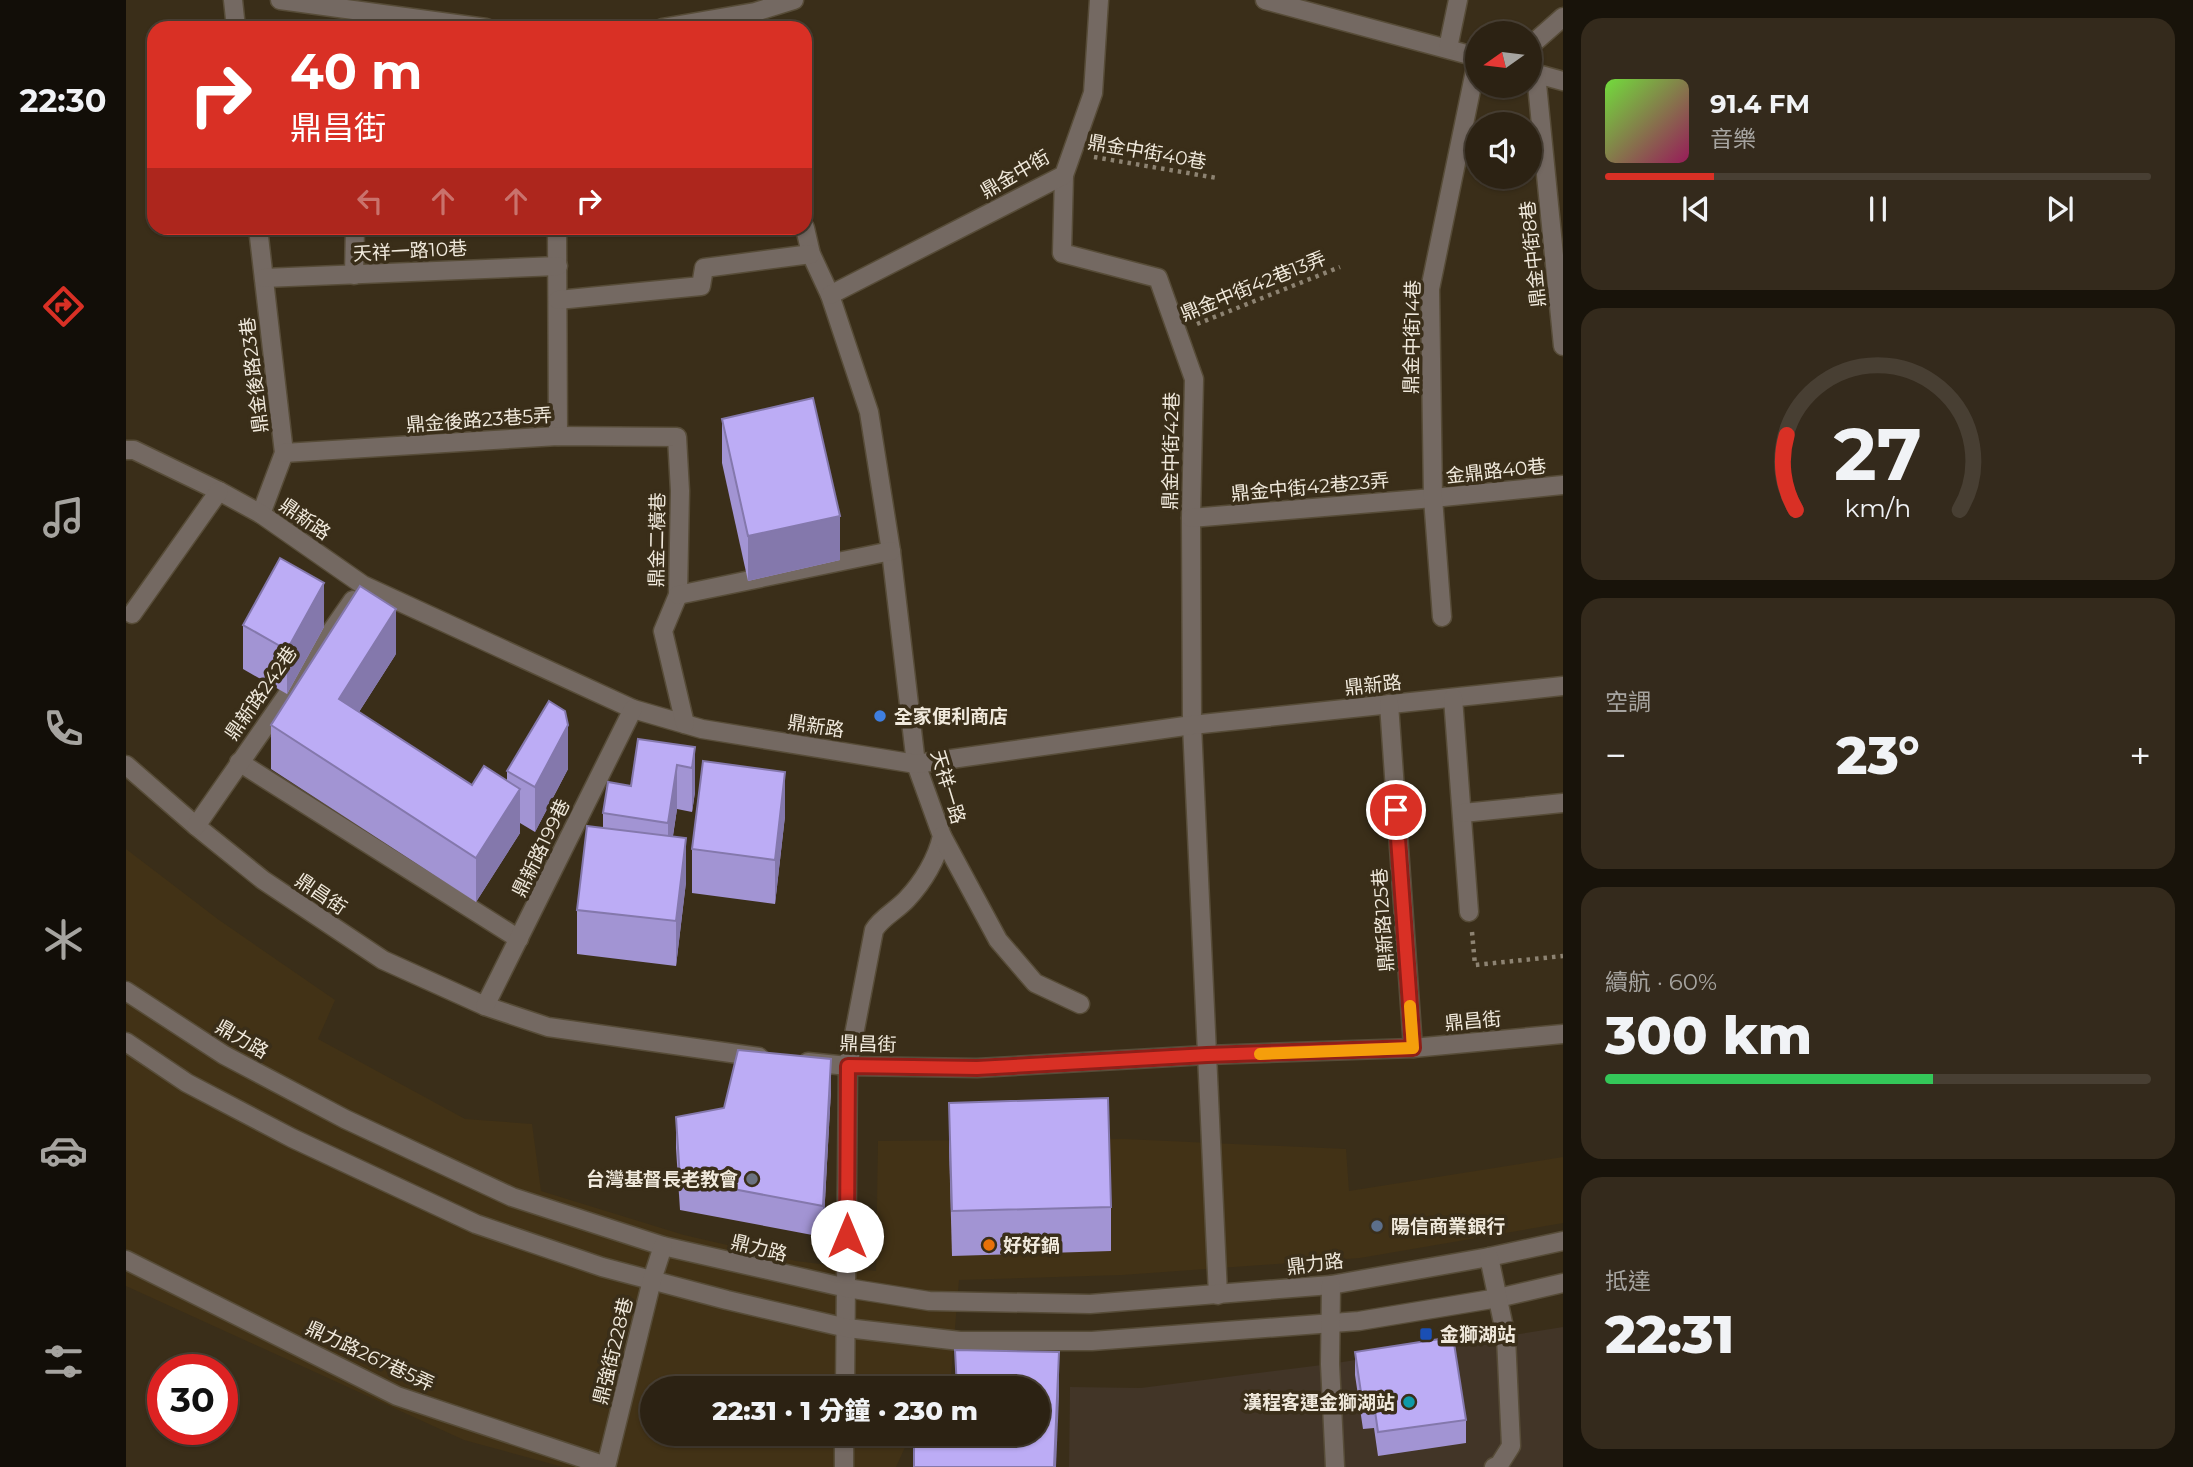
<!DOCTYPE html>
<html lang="zh-TW">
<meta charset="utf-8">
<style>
:root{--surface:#2c2213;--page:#342a1c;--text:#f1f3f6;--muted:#a6a4a0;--line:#483f33;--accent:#d93025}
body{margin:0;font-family:Montserrat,"Noto Sans TC",sans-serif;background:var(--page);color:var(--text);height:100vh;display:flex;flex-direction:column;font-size:26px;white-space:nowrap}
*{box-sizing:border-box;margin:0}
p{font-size:23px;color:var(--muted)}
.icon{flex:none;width:38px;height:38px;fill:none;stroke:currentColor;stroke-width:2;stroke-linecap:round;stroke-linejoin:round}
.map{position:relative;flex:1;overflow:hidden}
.details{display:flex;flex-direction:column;gap:18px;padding:18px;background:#18130a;width:630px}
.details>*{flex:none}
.hud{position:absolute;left:21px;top:21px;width:665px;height:214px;border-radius:21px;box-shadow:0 2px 5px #0004,0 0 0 2px var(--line);background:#d93025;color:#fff;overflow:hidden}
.needle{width:46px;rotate:256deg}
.buttons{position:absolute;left:1339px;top:21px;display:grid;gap:14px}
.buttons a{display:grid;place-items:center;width:77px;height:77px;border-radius:50%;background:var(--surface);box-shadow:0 2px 5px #0004,0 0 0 2px var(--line);font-size:35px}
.speed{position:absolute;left:21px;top:1354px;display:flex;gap:14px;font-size:35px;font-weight:700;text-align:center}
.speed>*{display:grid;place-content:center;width:91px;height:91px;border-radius:50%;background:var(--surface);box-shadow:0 2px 5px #0004,0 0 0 2px var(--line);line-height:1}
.speed .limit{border:10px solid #d22;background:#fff;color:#111}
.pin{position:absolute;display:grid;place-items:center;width:60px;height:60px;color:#fff;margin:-30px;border:4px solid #fff;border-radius:50%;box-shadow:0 2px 7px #0007}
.me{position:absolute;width:77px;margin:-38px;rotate:0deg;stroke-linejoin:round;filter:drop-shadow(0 0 5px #0008)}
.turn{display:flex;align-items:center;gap:24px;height:147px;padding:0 28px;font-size:32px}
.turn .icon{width:91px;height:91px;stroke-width:2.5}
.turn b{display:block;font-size:49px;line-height:60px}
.lanes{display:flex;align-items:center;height:66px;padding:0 28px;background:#0003;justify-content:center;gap:35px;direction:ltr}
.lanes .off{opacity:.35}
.big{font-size:52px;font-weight:800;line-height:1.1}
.details .card{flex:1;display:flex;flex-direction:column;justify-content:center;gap:10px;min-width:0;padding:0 24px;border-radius:21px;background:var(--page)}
.details .dial{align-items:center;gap:0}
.dial svg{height:182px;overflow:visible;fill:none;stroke:var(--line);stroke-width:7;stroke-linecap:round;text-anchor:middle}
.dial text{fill:var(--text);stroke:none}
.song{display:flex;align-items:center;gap:21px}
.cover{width:84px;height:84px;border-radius:10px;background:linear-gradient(135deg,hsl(100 70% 55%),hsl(330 70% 35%))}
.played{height:7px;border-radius:4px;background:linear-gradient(90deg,var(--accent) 20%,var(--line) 20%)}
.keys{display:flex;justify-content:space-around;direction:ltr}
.heat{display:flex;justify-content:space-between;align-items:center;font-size:38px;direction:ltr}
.charge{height:10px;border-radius:5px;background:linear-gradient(90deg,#34c759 60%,var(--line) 0)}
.trip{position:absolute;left:514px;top:1376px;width:410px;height:70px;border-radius:35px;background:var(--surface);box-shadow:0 2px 5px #0004,0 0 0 2px var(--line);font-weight:800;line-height:70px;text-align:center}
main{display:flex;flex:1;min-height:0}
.tabs{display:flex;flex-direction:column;width:126px;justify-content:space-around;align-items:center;background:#120e08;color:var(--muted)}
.tabs .icon{width:49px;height:49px}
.tabs .selected{color:var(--accent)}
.tabs b{font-size:32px;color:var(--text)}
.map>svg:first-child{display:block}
</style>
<main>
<nav class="tabs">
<b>22:30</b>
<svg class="icon selected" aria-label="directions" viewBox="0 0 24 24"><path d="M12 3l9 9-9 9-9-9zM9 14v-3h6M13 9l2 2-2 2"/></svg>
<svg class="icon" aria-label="music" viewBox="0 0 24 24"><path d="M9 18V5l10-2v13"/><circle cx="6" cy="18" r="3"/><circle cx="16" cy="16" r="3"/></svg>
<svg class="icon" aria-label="phone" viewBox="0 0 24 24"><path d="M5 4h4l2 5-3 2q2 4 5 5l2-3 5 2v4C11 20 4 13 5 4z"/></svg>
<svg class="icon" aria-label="climate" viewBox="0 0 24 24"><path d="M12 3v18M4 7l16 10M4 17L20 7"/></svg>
<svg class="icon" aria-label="car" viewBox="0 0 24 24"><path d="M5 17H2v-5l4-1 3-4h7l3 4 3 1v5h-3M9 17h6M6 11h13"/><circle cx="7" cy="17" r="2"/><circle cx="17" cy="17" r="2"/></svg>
<svg class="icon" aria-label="filters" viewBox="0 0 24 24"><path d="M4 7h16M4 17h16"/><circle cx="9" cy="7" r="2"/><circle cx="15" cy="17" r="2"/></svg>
</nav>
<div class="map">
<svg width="1437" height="1467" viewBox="0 0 1437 1467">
<rect width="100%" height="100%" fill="#3a2e19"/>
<path fill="#423216" d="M0,849L93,920L209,1000L192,1039L339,1119L406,1124L415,1191L558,1235L670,1261L750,1271L752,1141L998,1139L1220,1149L1223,1191L1437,1157V1223L1234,1258L996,1275L833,1280L824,1388H527V1433H817L781,1443L770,1467H437L338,1440L0,1286Z"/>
<path fill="#423527" d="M1437,1327V1467H943L944,1387L1015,1388L1204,1364Z"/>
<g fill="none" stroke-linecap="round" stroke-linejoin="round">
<defs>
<g id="minor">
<path d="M107,0L110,28"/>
<path d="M154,0L360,28"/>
<path d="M1139,0L1351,57"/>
<path d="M536,28L629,12L668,0"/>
<path d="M1404,46L1437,17"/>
<path d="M1322,48L1332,0"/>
<path d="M1404,72L1437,81"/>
<path d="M1410,74L1437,346"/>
<path d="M938,175L936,253L1032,278L1068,379L1065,518L1066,725L1092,1295"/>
<path d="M132,228L158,453L135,514"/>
<path d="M431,228L432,436"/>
<path d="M679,228L685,254L704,295L743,412L765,551L790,764L816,836C811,859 797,882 781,899C770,911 756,917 748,930L722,1066L719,1388"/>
<path d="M228,275L229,228"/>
<path d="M138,278L432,266"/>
<path d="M704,295L938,175L967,93L973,0"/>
<path d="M432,300L575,286L578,268L685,254"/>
<path d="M0,450H8L93,491L135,514L237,585L507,709L576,729L790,764L1066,725L1437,686"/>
<path d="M158,453L432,436L551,437L554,491L552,595L537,631L559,724"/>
<path d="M1065,518L1307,498L1437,485"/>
<path d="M552,595L765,551"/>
<path d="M6,614L93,491"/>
<path d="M1316,617L1307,498L1304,289L1351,61"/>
<path d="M1327,698L1343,912"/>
<path d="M1263,704L1287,1048"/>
<path d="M113,762L393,939"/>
<path d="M0,765L70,826L137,880L257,960L359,1006L422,1027L633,1057"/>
<path d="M1337,813L1437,803"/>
<path d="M70,826L227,600"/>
<path d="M816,836L872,940L909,983L954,1004"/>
<path d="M0,991L98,1055L219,1119L386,1197L537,1246L721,1288L803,1301L964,1304L1205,1285L1363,1257L1437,1241"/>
<path d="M359,1006L507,709"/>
<path d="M0,1042L61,1083L166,1138L350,1224L476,1267L601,1300L721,1328L834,1341H966L1233,1321L1372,1298L1437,1283"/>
<path d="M682,1062L722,1066L851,1068L1081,1055L1287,1048L1437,1034"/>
<path d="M1363,1257L1380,1337L1385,1446L1373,1465L1368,1467"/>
<path d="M0,1260L271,1396L480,1466"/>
<path d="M1205,1285L1204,1364L1209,1467"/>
<path d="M480,1467L526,1280L537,1246"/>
<path d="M718,1467V1433"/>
</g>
</defs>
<use href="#minor" stroke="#574c38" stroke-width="21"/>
<g stroke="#8d8372" stroke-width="4.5" stroke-dasharray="3.5 5" stroke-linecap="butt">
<path d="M968,157L1091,178"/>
<path d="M1071,324L1214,267"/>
<path d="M1346,932L1349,965L1437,956"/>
</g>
<use href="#minor" stroke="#746962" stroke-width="18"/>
</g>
<g fill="#a294d3">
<path d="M596,419L714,560L622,581L596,463Z"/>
<path d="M117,625L198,627L161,694L117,669Z"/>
<path d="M270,654L233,712L346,785L381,781V771L442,769L409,832L394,823V833L350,902L145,769V725Z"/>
<path d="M569,747V792L566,812L551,809L547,836L560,882L550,966L451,954V910L477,828V813L505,786Z"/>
<path d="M659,816L649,904L566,893V849Z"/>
<path d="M705,1090L697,1237L554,1210L550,1148V1117Z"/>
<path d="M823,1103L985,1207V1251L826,1256L823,1147Z"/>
<path d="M1229,1352L1340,1420V1443L1252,1456L1248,1428L1237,1429L1229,1375Z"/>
</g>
<g fill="#8478ac">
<path d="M714,516V560L622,581V536Z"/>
<path d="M198,583V627L161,694V650Z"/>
<path d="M270,609V654L213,743V699Z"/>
<path d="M442,725V769L409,832V787Z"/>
<path d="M569,747V792L566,812V768Z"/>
<path d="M551,765V809L542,867V823Z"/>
<path d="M659,772V816L649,904V860Z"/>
<path d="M394,789V833L350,902V858Z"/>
<path d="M560,838V882L550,966V921Z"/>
<path d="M705,1059V1090L697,1237V1206Z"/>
<path d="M933,1352V1397L930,1467H928Z"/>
</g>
<g fill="#bcacf5" stroke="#8478ac" stroke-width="2">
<path d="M687,398L714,516L622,536L596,419Z"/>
<path d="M154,558L198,583L161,650L117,625Z"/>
<path d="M234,586L270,609L213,699L346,785L358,766L394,789L350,858L145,725Z"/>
<path d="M423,701L439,711L442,725L409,787L381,771Z"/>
<path d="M512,739L569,747L566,768L551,765L542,823L477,813L482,782L505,786Z"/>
<path d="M577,761L659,772L649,860L566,849Z"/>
<path d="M461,826L560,838L550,921L451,910Z"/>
<path d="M612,1050L705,1059L697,1206L554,1179L550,1117L598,1108Z"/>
<path d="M982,1098L985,1207L826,1211L823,1103Z"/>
<path d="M1327,1337L1340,1420L1252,1432L1248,1404L1237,1406L1229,1352Z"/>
<path d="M829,1350L933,1352L928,1467H788V1440L793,1433H912V1388H831Z"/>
</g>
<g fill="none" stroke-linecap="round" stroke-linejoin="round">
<defs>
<path id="route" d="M721,1236L722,1066L851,1068L1081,1055L1287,1048L1270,810"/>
</defs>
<use href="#route" stroke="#8d1f18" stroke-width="18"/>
<use href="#route" stroke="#d93025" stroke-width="12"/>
<path stroke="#f59e0b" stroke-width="12" d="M1134,1054L1287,1048L1284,1006"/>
</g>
<circle fill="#3f7fe0" stroke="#3a2e19" stroke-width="2.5" cx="754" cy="716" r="7"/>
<circle fill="#6b7280" stroke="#3a2e19" stroke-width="2.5" cx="626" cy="1179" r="7"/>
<circle fill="#5c6f8a" stroke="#3a2e19" stroke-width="2.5" cx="1251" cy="1226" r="7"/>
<circle fill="#e8710a" stroke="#3a2e19" stroke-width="2.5" cx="863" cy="1245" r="7"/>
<rect fill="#1a4fb4" stroke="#3a2e19" stroke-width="2.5" x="1293" y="1327" width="14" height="14" rx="3.5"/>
<circle fill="#0f9aa8" stroke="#3a2e19" stroke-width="2.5" cx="1283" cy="1402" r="7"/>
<g text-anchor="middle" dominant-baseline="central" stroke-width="7" stroke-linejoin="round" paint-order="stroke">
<g font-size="19" fill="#f0e9dc" stroke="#3a2e19">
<text transform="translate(1021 152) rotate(10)">鼎金中街40巷</text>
<text transform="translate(889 174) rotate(-30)">鼎金中街</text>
<text transform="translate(284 251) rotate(-3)">天祥一路10巷</text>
<text transform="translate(1407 254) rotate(-96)">鼎金中街8巷</text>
<text transform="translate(1127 286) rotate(-22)">鼎金中街42巷13弄</text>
<text transform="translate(1286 337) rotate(-89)">鼎金中街14巷</text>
<text transform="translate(128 375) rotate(-97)">鼎金後路23巷</text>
<text transform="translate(353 420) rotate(-4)">鼎金後路23巷5弄</text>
<text transform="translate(1045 451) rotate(-89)">鼎金中街42巷</text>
<text transform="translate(1370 471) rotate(-6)">金鼎路40巷</text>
<text transform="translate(1184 487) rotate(-5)">鼎金中街42巷23弄</text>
<text transform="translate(179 519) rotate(35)">鼎新路</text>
<text transform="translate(531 540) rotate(-89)">鼎金二橫巷</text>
<text transform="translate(1247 685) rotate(-6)">鼎新路</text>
<text transform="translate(135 693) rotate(-55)">鼎新路242巷</text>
<text transform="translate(690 726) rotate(9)">鼎新路</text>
<text transform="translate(822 787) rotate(73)">天祥一路</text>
<text transform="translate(415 848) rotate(-64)">鼎新路199巷</text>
<text transform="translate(195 894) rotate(34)">鼎昌街</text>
<text transform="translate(1257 920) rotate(-94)">鼎新路125巷</text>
<text transform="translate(1347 1021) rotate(-5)">鼎昌街</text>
<text transform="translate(116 1039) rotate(30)">鼎力路</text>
<text transform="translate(742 1044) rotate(2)">鼎昌街</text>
<text transform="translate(633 1248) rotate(14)">鼎力路</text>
<text transform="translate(1189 1264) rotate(-7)">鼎力路</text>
<text transform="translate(487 1351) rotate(-76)">鼎強街228巷</text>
<text transform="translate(244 1356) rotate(25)">鼎力路267巷5弄</text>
</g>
<g font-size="19" font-weight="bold" fill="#f0e9dc" stroke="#3a2e19" text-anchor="start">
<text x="768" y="716">全家便利商店</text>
<text x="612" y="1179" text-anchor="end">台灣基督長老教會</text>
<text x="1265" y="1226">陽信商業銀行</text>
<text x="877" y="1245">好好鍋</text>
<text x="1314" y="1334">金獅湖站</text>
<text x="1269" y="1402" text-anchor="end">漢程客運金獅湖站</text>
</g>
</g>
</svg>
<div class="buttons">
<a><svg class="needle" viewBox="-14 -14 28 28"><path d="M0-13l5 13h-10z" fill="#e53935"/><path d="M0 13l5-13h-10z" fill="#a6a4a0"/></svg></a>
<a><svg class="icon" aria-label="sound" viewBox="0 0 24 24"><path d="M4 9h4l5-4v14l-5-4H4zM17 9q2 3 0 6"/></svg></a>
</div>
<div class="speed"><div class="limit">30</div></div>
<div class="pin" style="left:1270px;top:810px;background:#d93025"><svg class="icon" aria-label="arrive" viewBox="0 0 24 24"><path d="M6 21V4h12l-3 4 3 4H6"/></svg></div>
<svg class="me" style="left:721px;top:1236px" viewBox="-20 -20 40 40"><circle r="19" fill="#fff"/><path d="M0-13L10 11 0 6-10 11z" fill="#d93025"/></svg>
<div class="trip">22:31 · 1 分鐘 · 230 m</div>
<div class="hud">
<div class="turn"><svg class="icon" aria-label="right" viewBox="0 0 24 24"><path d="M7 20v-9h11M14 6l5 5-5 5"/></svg><div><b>40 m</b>鼎昌街</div></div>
<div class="lanes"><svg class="icon off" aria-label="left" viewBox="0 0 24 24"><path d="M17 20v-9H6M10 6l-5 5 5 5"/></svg><svg class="icon off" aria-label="ahead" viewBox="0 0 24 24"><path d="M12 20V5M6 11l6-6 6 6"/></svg><svg class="icon off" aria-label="ahead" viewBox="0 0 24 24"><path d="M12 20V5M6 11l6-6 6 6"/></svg><svg class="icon" aria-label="right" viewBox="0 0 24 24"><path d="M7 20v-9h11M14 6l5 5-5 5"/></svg></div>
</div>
</div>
<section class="details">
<div class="card">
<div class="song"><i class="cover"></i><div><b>91.4 FM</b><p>音樂</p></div></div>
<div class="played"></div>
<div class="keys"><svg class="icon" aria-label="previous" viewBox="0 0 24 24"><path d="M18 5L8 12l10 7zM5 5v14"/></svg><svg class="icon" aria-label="pause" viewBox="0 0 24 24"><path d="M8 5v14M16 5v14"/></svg><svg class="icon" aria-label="next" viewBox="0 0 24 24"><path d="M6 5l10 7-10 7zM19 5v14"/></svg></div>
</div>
<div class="card dial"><svg viewBox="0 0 100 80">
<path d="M14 69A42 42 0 1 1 86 69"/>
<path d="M14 69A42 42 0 0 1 10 36" stroke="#d93025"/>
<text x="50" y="56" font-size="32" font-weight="700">27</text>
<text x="50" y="72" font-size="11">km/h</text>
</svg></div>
<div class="card"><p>空調</p>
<div class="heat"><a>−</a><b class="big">23°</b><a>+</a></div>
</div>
<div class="card"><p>續航 · 60%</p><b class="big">300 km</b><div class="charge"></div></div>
<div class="card"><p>抵達</p><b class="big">22:31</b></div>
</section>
</main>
